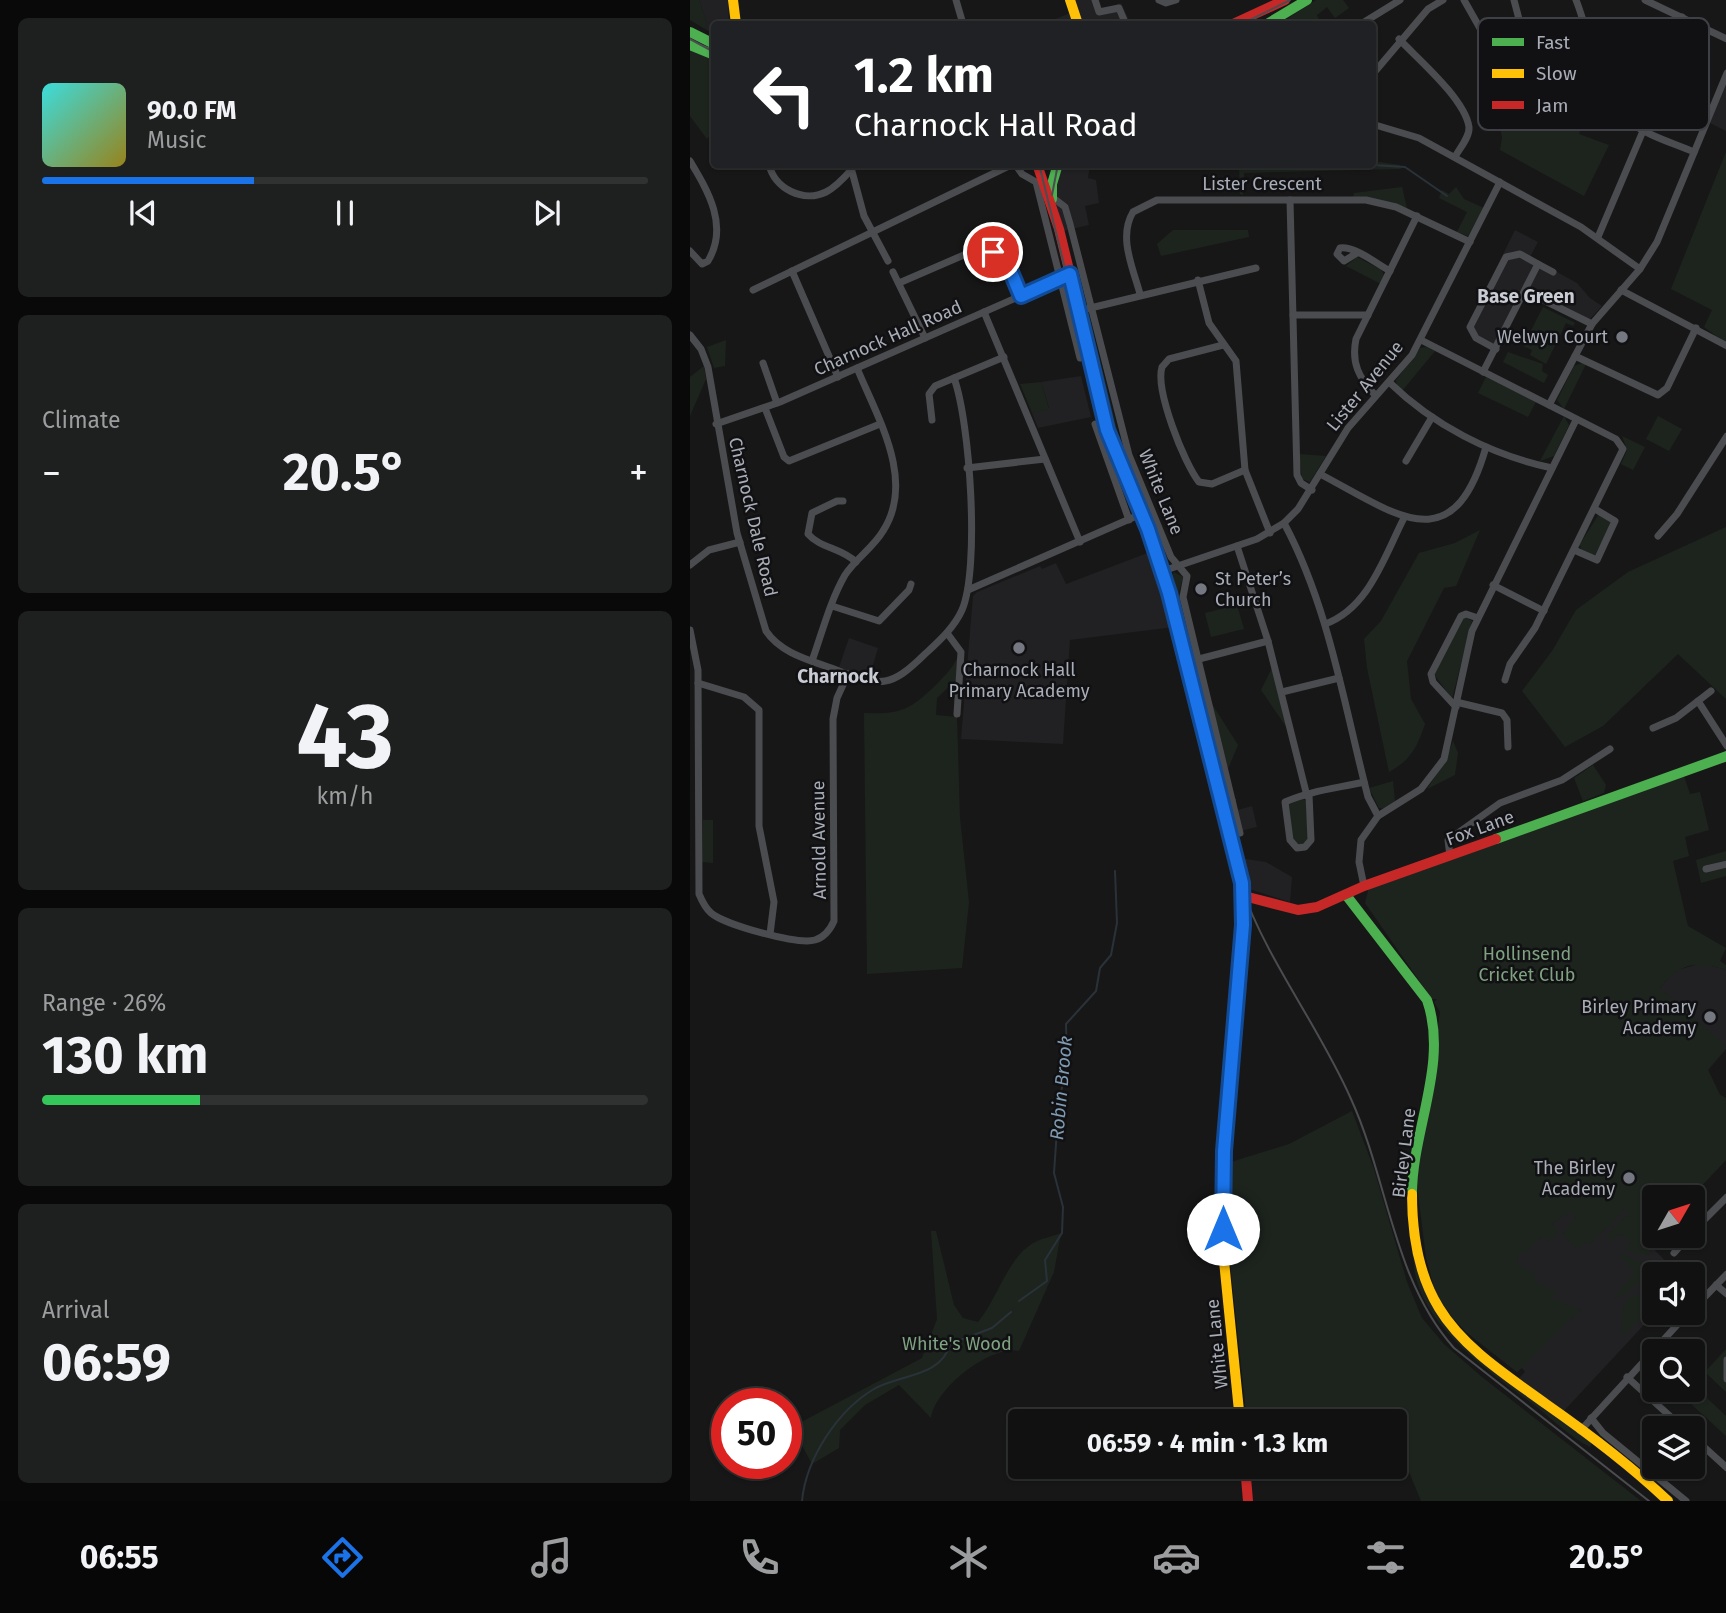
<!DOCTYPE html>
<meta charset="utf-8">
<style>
:root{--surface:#111;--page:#1e1f1f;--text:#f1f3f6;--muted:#9c9d9f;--line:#303131;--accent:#1a73e8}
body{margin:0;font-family:"Fira Sans",sans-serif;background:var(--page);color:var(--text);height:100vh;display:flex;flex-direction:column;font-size:26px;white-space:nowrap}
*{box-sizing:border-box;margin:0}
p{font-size:23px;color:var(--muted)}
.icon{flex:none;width:38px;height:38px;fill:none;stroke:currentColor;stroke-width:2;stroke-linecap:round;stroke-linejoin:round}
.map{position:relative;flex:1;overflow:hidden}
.side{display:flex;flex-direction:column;gap:18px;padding:18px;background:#090909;width:690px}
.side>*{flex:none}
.top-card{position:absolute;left:21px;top:21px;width:665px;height:147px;border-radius:7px;box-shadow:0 2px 5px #0004,0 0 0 2px var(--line);background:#202124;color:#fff;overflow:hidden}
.needle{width:46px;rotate:51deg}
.tools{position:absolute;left:952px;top:1185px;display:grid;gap:14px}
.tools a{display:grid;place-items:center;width:63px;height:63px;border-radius:7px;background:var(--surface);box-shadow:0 2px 5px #0004,0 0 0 2px var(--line);font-size:35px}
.speed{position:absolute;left:21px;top:1388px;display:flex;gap:14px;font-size:35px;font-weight:700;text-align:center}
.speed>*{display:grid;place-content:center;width:91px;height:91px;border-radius:50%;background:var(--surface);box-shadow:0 2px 5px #0004,0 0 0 2px var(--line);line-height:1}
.speed .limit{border:10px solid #d22;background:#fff;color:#111}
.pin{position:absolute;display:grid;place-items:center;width:60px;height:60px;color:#fff;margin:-30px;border:4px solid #fff;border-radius:50%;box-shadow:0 2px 7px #0007}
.me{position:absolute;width:77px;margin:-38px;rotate:0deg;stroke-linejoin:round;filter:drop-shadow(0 0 5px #0008)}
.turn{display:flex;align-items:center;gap:24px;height:147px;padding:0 28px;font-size:32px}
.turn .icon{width:91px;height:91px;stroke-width:2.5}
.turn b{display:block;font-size:49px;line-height:60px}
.big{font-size:52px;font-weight:700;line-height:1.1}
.side .tile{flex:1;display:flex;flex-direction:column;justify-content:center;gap:10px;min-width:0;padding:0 24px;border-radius:10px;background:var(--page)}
.side .dial{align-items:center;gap:0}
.dial b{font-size:91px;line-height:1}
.song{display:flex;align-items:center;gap:21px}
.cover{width:84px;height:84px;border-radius:10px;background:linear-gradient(135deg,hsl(180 70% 55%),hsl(50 70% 35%))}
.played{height:7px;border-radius:4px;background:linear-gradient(90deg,var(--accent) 35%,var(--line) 35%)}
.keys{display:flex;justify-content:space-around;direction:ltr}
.heat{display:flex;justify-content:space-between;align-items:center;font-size:38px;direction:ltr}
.charge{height:10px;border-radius:5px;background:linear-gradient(90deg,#34c759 26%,var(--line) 0)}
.trip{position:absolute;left:318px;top:1409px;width:399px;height:70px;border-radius:7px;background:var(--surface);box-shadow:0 2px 5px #0004,0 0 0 2px var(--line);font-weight:700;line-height:70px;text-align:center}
.tab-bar{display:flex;height:112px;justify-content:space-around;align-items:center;background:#070707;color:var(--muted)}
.tab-bar .icon{width:49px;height:49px}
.tab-bar .current{color:var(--accent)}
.tab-bar b{font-size:32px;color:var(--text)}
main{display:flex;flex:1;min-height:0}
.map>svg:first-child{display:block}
</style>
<main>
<section class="side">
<div class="tile">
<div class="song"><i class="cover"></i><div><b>90.0 FM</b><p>Music</p></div></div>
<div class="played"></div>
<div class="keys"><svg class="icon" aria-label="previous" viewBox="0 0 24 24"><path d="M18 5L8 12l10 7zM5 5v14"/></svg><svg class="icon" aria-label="pause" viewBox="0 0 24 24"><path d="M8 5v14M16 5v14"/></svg><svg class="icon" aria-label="next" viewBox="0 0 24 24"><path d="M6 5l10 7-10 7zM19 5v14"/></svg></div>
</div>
<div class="tile"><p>Climate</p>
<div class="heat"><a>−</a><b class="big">20.5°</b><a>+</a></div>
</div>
<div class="tile dial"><b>43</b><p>km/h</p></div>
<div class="tile"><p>Range · 26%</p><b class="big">130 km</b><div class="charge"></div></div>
<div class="tile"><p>Arrival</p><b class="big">06:59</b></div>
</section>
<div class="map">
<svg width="1037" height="1501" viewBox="0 0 1037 1501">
<rect width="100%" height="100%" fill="#171717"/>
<g fill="#212123">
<path d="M9,0H38L39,24H24V34L15,29L17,23Z"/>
<path d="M380,0H409L412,10L431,3L441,24H365V19L383,12Z"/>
<path d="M1036,73V131L1016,121Z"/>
<path d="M368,165H400L398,178L406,180L409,203L395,206L399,225L369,232L364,214Z"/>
<path d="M825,230L848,242L840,257L887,283L900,298L912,306L898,321L837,291L804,346L785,336L778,325Z"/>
<path d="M391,376L401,417L348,428L342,413L359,408L351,382Z"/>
<path d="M460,552L484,627L380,640L373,744L271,739L283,596L287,592L350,566L352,569L366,563L376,584Z"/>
<path d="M159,638L188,648L178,682L148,670Z"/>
<path d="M562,806L567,827L542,833L537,813Z"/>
<path d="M550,858L576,862L602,877L600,902L559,889Z"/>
<path d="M1012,963L1036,970V1049L1018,1070L1030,1095L1036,1098V1160L1001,1197H964V1236L958,1243L988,1274H964L965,1313L873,1412L829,1378L835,1372L832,1368L827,1372L776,1332L763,1318L869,1110L984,971Z"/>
</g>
<g fill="#1d241e">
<path d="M0,0H9L17,23L15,29L0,20Z"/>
<path d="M626,0H653L659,8L645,18L637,7L627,15L631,24H589Z"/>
<path d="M0,48L24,59V131L17,139L0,116Z"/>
<path d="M886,90L877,109L895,118L889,134L919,145L894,196L810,150L812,138L810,127L854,103L856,106Z"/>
<path d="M1036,152V343L1014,327L1022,310L981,289Z"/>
<path d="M683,161L710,165L711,169L554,173L553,195L550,194L549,165L682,164Z"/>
<path d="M712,187L717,208L663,197L664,193Z"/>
<path d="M766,187L774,199L794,208L778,236L767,232L777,212L749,198L752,190L759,194Z"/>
<path d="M483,230H558L559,237L471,256L467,244Z"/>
<path d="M667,257L692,270L694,276L691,284L656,266Z"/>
<path d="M853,307L885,323L883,326L876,323L856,364L840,355L842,350L833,346Z"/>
<path d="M396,313L399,314L433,454L430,453L415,411Z"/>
<path d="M36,340L35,366L24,368L17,347Z"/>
<path d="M736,347L745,351L712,391L707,386L706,380L730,348Z"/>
<path d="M818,352L853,364L852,371L858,375L854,383L813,362Z"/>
<path d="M892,363L896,364L874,409L867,400L884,366Z"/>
<path d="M14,366L16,379L0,416V377Z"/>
<path d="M796,377L846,402L838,417L788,393Z"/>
<path d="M351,382L359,409L342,413L330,384Z"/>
<path d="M874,416L879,425L864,456L850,461Z"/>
<path d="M968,416L992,429L979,451L956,439Z"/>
<path d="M932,436L955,447L943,470L931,464L937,450Z"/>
<path d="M609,454L636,456L620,482L612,479Z"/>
<path d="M909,514L922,522L904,557L891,550L890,544Z"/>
<path d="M1036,527V699L988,654L913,726L875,747L832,691L862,651L886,610L938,572Z"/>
<path d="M790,530L766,586L754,588L717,661L721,699L735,724C727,747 721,760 699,772L677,668L674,639L691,621L729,553L765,543Z"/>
<path d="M484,572L493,577L489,592L539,798L533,800L479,580Z"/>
<path d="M547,605L554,629L521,637L515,613Z"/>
<path d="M774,616L782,621L762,699L744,674Z"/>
<path d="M268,656L269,677L247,698L246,715L267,717L270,818L279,902L272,968L177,974L174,713C212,715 221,709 248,683C256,674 263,668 268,656Z"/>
<path d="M583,666L599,731L571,690Z"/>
<path d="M522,704L548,745L538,769Z"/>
<path d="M763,741L768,753L765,775L737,789L756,760Z"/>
<path d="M903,765L916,785L914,793L893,801L884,778Z"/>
<path d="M994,776L1000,794L1010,792L1019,830L995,837L999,856L983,861L998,926L1036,948L1030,961L1036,965V970C1005,961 991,962 970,988L1036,1046L1018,1070L1030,1095L1036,1098V1160L1001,1197H964V1236L958,1243L963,1248L956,1256L932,1248L942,1245L930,1232L921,1241L916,1236L935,1216L941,1219L933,1209L919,1228L917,1226L899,1245L896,1242L888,1249L872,1234L886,1217L879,1212L862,1224L869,1232L859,1242L853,1235L836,1253L833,1251L827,1257L828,1265L846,1274L844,1281L865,1291L862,1298L892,1311L879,1320L827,1372L776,1332L763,1318L746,1295L736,1258L726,1177L750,1012L744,1002L747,999H742L675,903L679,887Z"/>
<path d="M703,781L705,802L694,809L689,808L679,788Z"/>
<path d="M613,799L616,801L618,840L611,846L604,843L597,805Z"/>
<path d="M13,820H23V863L12,862Z"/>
<path d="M1036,851V876L1011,883L1006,860Z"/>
<path d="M662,1111L684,1169L717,1282L732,1318L754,1344L792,1377L951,1501H731L705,1438V1421H557L538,1244L541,1162L599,1144Z"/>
<path d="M241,1231H246L264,1305L273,1318L288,1322C307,1299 317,1261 340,1245C348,1239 361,1237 371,1233L364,1272L329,1351C299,1345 245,1389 241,1418L209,1385L175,1405L150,1430L149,1448L122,1464L102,1427L232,1358L247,1319Z"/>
<path d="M927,1252L959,1265L961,1269L939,1292L922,1299L944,1273Z"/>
<path d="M724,1254L752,1318L902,1443L900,1447C882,1438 864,1421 848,1408C803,1374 719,1319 724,1254Z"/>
<path d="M953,1292L957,1299L964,1298V1305L931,1337L933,1305L942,1294L948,1296Z"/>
<path d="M1036,1349V1392L1015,1372Z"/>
<path d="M1003,1385L1036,1416V1436L986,1390H1003Z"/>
</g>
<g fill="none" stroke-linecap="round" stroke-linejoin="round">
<g stroke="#2a3239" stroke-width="2">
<path d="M443,164H464"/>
<path d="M541,164H547"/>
<path d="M666,164L715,167L757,196"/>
<path d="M329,1301L357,1281L355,1260L372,1233L373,1207L364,1173L369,1100L377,1066L376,1024L406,991L410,968L421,955L427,923L425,871"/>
<path d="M112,1501C116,1459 147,1411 184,1389C209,1374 251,1378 260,1344L302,1328L321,1312"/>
</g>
<g stroke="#4b4c50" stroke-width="7">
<path d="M266,0L273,24"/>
<path d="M405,0L409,12L429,8L434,20L432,24"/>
<path d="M469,0L476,3L486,0"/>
<path d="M774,0L834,106L838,108L850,99L824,0"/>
<path d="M886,0C901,37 908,96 940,122C958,136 983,143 1004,152"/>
<path d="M955,0L1037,39"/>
<path d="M671,24L710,0"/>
<path d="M709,39C728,59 775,99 779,127C780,137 769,149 765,157"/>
<path d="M961,46L977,49L992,17"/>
<path d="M682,75L738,9L753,0"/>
<path d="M682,124L729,138L891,227L950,269"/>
<path d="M0,161C18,191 39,226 18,261L12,264L0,251"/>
<path d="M79,164C84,189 114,203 136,192C146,187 154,178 161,170"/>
<path d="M160,164L174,216L198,261"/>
<path d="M325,164L332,174L346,182L390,358"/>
<path d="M362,197L375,207L380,224L439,455L481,557L497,576L493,597L542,800L540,804L532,807"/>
<path d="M600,200L607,475L611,483L622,490"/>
<path d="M908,237L953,131"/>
<path d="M667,253L654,261L647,254L650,248C665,246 687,264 700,271"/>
<path d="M102,271L148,377"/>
<path d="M203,272L235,338"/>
<path d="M508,280L519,323L546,361L555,470L580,533"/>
<path d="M209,283L290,248C316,251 322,275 331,296"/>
<path d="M63,290L323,164"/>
<path d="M931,290L1037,346"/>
<path d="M835,291L902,324"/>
<path d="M450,294C443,268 428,237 443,212L467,200H676L706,207L780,242"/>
<path d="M388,311L566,268"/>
<path d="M294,312L390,542"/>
<path d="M603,315H678"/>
<path d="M0,335L11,349L18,367L47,533L76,631C92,655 124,661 149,671C192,687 201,687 234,655C248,642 264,628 272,610C290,568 280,422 264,378L314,357"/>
<path d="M731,340L926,439L933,449L845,628L820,664L815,680"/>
<path d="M533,345L479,359L472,367C465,390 494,463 509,482L522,484L555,470"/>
<path d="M806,349L786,338L780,327L816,257L830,254L848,264"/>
<path d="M885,356L968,395L977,388L1006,328"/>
<path d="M73,363L87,403"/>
<path d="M793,372L848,264L863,272"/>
<path d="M699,382C743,425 801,455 862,468"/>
<path d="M685,395C669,378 661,363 666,339L727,216"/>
<path d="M859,405L902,324L950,269L967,242L1037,73"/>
<path d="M75,408L94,457L99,461L190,424"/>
<path d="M242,420L239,394L245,386L264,378"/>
<path d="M26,424L90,402L380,274"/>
<path d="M405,424L439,520"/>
<path d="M716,461L742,417"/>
<path d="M277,468L355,459"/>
<path d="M630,474C706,514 763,563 796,447"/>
<path d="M153,501H147L122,513L118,534C130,548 152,548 166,562"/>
<path d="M594,523C639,607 654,705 678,797L688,816"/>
<path d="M968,536L987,514L1037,436"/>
<path d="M547,546L578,641L617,796"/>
<path d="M884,550L907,560L925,521L905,509"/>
<path d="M0,565L19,550L50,542"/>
<path d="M473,571L567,539L594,523L608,509L658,428L722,355L810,182"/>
<path d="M803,585L854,611"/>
<path d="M278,590L451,514"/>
<path d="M142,606L189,621L219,590L221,584"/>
<path d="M635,624C679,608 694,557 714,518"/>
<path d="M0,630L8,670L9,894C12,901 15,908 21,913C35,925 108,945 125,940C135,937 140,930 144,921L143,719L147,698L158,674"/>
<path d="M257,633L271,652L267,714"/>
<path d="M509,659L578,641"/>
<path d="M122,661C132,633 140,601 155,575C165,559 183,548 193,531C226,480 187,417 167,368"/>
<path d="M8,683L54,697L69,710V826L84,902L80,934"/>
<path d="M592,692L649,678"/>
<path d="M1008,701L1037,746"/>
<path d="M766,702L812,713L817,720L818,747"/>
<path d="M766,707L743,682L741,674L771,616L776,614L788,618"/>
<path d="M963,728L986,718L1021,691"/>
<path d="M619,795L621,840L615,847L607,848L600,840L595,802C619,791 648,788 674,782"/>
<path d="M542,800L550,833"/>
<path d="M760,856L758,840L810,803L872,780L920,749"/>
<path d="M1016,869L1037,864"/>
<path d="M674,886L669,862L671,840L688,816L731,789L754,759L782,631L886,420"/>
<path d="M1003,1231L1037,1197"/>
<path d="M984,1253L999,1236"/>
<path d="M1026,1285L1037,1294"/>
<path d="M1003,1309L1037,1274"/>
<path d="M1037,1360V1379"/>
<path d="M937,1377L993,1428"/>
<path d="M901,1418L913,1433L996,1501"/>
<path d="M890,1431L999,1312"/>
<path d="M1003,1437L1037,1468"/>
</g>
<g stroke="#4caf50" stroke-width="10">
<path d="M577,24L617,0"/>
<path d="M0,32L24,44"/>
<path d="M0,45L24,55"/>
<path d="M362,199V184L368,164"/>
<path d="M422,446L477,587L554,896L541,1075"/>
<path d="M806,839L1037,756"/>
<path d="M656,895L737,1000C759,1063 722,1130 722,1194"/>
</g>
<g stroke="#ffc107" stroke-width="10">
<path d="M43,0L46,24"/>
<path d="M380,0L388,24"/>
<path d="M541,1075L532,1205L533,1251L550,1421"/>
<path d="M722,1194C722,1233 728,1274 749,1308C773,1348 819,1377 856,1404C899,1434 940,1465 978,1501"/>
</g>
<g stroke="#c62828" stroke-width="10">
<path d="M543,24L595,0"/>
<path d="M347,164L369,229L422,446"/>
<path d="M554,896L608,910L627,907L674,886L806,839"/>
<path d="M555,1466L558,1501"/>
</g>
<g stroke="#4b4c4f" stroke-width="2">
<path d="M552,24L600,0"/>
<path d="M0,39L24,52"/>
<path d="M349,164L418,442L460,539L477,593L551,886C577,961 629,1026 661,1099C698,1180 703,1280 764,1348L959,1501"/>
<path d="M362,195L368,164"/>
</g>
</g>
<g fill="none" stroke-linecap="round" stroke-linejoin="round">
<defs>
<path id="route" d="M303,252L318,265L331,296L380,274L417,430L458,529L479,593L552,883L553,925L534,1151L533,1229"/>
</defs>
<use href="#route" stroke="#114b97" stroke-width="18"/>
<use href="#route" stroke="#1a73e8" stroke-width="12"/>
</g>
<g fill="#757880" stroke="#111113" stroke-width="2.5">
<circle cx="932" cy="337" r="7"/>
<circle cx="511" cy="589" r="7"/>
<circle cx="329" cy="648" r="7"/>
<circle cx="1020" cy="1017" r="7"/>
<circle cx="939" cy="1178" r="7"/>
</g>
<g text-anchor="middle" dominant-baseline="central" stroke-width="5" stroke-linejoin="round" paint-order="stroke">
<g font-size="18" fill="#a8adb8" stroke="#111113">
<text x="572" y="184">Lister Crescent</text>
<text transform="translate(198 338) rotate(-24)">Charnock Hall Road</text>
<text transform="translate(675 386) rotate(-51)">Lister Avenue</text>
<text transform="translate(471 492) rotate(68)">White Lane</text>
<text transform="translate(63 517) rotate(77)">Charnock Dale Road</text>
<text transform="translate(790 828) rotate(-20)">Fox Lane</text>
<text transform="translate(129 840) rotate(-91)">Arnold Avenue</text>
<text transform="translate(714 1153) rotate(-83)">Birley Lane</text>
<text transform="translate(527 1344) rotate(-96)">White Lane</text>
</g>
<g font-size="18" fill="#a8adb8" stroke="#111113" text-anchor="end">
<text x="918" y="337">Welwyn Court</text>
<text x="525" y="579" text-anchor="start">St Peter’s<tspan x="525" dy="21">Church</tspan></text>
<text x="329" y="670" text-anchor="middle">Charnock Hall<tspan x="329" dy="21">Primary Academy</tspan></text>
<text x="1006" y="1007">Birley Primary<tspan x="1006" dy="21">Academy</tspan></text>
<text x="925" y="1168">The Birley<tspan x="925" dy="21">Academy</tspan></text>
</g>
<g font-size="18" fill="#7fa381" stroke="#111113">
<text x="837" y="954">Hollinsend<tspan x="837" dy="21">Cricket Club</tspan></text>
<text x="267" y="1344">White's Wood</text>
</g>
<g font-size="19" font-weight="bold" fill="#c9ccd4" stroke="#111113">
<text x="836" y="296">Base Green</text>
<text x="148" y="676">Charnock</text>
</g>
<g font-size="19" font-style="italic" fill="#7f9bb3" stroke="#111113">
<text transform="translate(371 1088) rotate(-85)">Robin Brook</text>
</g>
</g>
<rect x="788" y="18" width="231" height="112" rx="10" fill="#111113" stroke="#3e4045" stroke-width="2"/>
<rect x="802" y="38" width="32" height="8" fill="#4caf50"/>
<rect x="802" y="69" width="32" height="9" fill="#ffc107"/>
<rect x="802" y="101" width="32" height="8" fill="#c62828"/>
<g font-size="19" fill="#a8adb8">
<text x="846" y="49">Fast</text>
<text x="846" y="80">Slow</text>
<text x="846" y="112">Jam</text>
</g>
</svg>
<div class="tools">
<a><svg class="needle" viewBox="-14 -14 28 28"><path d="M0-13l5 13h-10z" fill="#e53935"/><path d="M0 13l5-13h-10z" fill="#9c9d9f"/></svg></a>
<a><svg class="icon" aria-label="sound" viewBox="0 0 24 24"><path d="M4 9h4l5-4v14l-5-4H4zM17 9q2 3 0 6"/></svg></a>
<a><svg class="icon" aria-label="search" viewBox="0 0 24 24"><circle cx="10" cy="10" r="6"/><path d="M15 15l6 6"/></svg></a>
<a><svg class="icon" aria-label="layers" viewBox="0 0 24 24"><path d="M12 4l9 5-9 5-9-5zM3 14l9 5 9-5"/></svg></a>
</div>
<div class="speed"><div class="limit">50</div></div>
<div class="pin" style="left:303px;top:252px;background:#d93025"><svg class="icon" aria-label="arrive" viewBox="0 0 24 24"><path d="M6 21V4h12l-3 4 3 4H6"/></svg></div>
<svg class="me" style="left:533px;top:1229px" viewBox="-20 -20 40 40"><circle r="19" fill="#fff"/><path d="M0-13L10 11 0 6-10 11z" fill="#1a73e8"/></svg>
<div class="trip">06:59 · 4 min · 1.3 km</div>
<div class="top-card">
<div class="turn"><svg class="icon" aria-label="left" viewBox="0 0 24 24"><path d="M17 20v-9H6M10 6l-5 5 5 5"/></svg><div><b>1.2 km</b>Charnock Hall Road</div></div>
</div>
</div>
</main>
<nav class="tab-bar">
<b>06:55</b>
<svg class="icon current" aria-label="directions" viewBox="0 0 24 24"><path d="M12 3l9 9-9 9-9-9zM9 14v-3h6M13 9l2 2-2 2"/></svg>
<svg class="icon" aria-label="music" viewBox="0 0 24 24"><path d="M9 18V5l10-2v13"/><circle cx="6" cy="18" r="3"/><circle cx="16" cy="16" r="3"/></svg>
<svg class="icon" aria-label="phone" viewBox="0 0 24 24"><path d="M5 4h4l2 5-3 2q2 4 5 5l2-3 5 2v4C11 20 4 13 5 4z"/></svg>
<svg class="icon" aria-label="climate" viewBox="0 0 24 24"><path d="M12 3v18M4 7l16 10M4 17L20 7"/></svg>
<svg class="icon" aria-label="car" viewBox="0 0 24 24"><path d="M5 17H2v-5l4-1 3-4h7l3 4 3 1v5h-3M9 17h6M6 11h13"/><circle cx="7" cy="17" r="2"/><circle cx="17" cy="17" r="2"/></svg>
<svg class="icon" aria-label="filters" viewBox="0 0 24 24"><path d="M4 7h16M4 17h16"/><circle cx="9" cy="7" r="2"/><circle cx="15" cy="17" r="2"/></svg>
<b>20.5°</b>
</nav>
